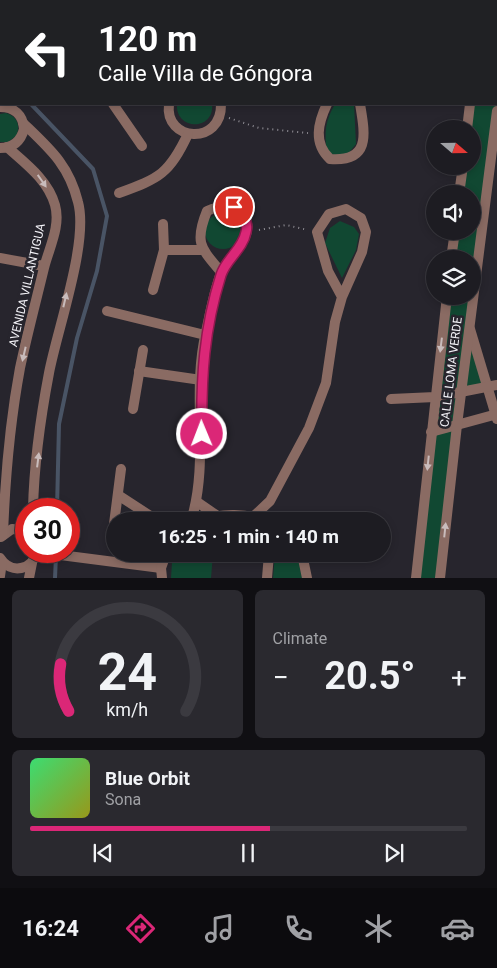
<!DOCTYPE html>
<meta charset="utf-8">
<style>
:root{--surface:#1d1c22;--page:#2a292f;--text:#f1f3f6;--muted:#a0a1a5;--line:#3b3a40;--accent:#db2777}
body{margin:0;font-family:Roboto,sans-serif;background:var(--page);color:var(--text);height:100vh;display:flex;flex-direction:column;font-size:19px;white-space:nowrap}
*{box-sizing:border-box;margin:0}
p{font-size:16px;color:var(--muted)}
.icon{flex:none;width:28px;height:28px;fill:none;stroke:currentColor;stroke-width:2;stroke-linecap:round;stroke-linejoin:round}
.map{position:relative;height:578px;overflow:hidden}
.details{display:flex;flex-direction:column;gap:12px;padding:12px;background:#100f13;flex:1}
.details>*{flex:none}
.top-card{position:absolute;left:0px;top:0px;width:498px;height:105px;box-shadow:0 2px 8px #0003,0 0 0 1px var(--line);background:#202124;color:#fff;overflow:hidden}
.needle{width:32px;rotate:110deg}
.tools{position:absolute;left:426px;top:120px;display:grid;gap:10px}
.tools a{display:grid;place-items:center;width:55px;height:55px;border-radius:50%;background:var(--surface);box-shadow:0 2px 8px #0003,0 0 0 1px var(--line);font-size:25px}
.speed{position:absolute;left:15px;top:498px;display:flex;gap:10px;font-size:25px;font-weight:700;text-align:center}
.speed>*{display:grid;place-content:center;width:65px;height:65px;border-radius:50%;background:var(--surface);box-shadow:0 2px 8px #0003,0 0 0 1px var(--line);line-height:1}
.speed .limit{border:8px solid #d22;background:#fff;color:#111}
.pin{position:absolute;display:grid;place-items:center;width:42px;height:42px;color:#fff;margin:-21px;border:2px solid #fff;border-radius:50%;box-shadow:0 1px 5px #0007}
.me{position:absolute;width:55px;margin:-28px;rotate:359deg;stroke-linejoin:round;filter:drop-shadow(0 0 4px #0008)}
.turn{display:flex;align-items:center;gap:18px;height:105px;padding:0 15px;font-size:22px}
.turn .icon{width:65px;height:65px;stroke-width:2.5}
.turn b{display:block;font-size:35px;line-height:42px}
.big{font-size:38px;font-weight:700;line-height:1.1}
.details .widget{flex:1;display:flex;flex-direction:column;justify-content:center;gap:8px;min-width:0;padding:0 18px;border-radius:8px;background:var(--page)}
.details .dial{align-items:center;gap:0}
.dial svg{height:130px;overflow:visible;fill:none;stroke:var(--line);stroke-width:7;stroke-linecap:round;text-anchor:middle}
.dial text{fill:var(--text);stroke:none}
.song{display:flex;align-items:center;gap:15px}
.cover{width:60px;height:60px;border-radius:8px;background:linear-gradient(135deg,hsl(140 70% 55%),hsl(60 70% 35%))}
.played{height:5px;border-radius:2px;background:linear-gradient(90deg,var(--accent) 55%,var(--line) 55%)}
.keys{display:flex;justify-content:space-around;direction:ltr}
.heat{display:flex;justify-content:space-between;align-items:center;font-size:28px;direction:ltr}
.details .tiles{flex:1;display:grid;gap:12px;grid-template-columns:1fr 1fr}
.widget:last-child{grid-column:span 2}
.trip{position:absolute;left:106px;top:512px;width:285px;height:50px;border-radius:25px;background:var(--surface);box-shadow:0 2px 8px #0003,0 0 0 1px var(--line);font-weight:700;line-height:50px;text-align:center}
.tabs{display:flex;height:80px;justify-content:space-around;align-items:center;background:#0c0b0e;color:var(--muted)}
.tabs .icon{width:35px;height:35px}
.tabs .selected{color:var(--accent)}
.tabs b{font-size:22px;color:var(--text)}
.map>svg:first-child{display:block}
</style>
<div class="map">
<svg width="497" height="578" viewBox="0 0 497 578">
<rect width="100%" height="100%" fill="#27252d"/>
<g fill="#114832">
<path d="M497,0V112L469,327L489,387L461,393L440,578H416L447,296H472V259H451L455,231H472V194H459L462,166H472V129H467L470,104H496Z"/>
<path d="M177,104H212C215,131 175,131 177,104Z"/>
<path d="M335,104H354L356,144L347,155L337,156L327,152C324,133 325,121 335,104Z"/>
<path d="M6,113C17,116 21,126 16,136L8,142H0V114Z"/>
<circle cx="223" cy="231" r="18"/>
<path d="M340,221L354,227L359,234L356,250L342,278L325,243L330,228Z"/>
<path d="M175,554H213L211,578H171L172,562Z"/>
<path d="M275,554H297L302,578H273Z"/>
</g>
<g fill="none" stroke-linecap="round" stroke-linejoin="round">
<g stroke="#495465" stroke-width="4">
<path d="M0,77L1,78"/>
<path d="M31,104L93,169L107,216L97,271L77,338L59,424L57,509"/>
<path d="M55,578L56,556"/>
</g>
<g stroke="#918f96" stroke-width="2" stroke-dasharray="1 4" stroke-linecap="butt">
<path d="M229,118L259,128L308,133"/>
<path d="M259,230L286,225L308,230"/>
</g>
<g stroke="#8a6b63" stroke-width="10">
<path d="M100,1L101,0"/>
<path d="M203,1L204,0"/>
<path d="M357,1V0"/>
<path d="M482,1L493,0"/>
<path d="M0,10L1,11"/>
<path d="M113,104L142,146"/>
<path d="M169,104C164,142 222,146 221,104"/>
<path d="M327,104C318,123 313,143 330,159C371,162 365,134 360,104"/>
<path d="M0,107C14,107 23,115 24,129C21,141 13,148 0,148"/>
<path d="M23,123C50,149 69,165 78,202C89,242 57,330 49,373C41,415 34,467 33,509"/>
<path d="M467,129L470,104"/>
<path d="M119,193C160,178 169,174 188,134"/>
<path d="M459,194L463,166"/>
<path d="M164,250H203"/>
<path d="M0,258L44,266"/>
<path d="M451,259L455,231"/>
<path d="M153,290L164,250L163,224"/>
<path d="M107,311L205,335"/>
<path d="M470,329L497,419"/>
<path d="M139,371L201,380"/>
<path d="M391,399L435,397L497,385"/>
<path d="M133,409L143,350"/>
<path d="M431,432L497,414"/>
<path d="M118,495L158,521"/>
<path d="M197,502L216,515"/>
<path d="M254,516L270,501L309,428L326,383L335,322L342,297L362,252L366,232L361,218L346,209L329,214L317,232L328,271L342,297"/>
<path d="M191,521C210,460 191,394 206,332C210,313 214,291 221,273C228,256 250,243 247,223C243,202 221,205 207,211C194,243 201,248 221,272"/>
<path d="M201,521C222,512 247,514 268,521"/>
<path d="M114,524L121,469"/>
<path d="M3,535C5,480 10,422 20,368C27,335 36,301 44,268C49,248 61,226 55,205C48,180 26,164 7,147"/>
<path d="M1,537L12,529L26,530"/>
<path d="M37,552L161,568"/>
<path d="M302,554L307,578"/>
<path d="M0,558C11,575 33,570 37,551"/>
<path d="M0,576L2,562"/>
<path d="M29,578L32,563"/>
<path d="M162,578L161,568L166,554"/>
<path d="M267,578L269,554"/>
<path d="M416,578L447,296"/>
<path d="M440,578L457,425L497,111"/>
</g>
</g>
<defs><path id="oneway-solid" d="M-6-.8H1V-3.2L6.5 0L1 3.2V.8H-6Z" transform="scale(1.25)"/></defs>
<g fill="#c9bcbc">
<use href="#oneway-solid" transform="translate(42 181) rotate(55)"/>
<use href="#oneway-solid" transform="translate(65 300) rotate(-77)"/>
<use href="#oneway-solid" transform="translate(441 345) rotate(97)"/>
<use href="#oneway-solid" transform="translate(24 354) rotate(103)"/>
<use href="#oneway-solid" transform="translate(38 460) rotate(-83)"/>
<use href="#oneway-solid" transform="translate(428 463) rotate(96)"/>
<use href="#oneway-solid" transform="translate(445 530) rotate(-84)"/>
</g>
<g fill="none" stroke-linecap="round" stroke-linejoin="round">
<defs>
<path id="route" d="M202,434C201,377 204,329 221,275C226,259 243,249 246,232C249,221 242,213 234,207"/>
</defs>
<use href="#route" stroke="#8e194d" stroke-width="12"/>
<use href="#route" stroke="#db2777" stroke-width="9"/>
</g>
<g text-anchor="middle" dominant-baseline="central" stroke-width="5" stroke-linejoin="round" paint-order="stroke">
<g font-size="12" fill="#f3f2f7" stroke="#27252d">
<text transform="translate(27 285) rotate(-77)">AVENIDA VILLANTIGUA</text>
<text transform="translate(451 372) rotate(-83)">CALLE LOMA VERDE</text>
</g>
</g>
</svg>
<div class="tools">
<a><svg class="needle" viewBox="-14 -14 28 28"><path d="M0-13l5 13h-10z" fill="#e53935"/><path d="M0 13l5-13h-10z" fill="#a0a1a5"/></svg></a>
<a><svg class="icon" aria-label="sound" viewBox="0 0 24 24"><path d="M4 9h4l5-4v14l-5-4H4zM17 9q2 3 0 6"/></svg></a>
<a><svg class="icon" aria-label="layers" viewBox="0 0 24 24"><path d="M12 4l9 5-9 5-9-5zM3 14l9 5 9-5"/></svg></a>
</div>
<div class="speed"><div class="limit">30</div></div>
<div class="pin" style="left:234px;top:207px;background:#d93025"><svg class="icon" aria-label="arrive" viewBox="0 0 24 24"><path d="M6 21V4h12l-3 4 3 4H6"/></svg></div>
<svg class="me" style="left:202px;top:434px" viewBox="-20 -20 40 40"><circle r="17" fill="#db2777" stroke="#fff" stroke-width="3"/><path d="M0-11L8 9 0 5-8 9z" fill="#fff"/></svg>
<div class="trip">16:25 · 1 min · 140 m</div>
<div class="top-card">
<div class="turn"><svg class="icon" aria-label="left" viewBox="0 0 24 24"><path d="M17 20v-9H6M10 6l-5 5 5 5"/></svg><div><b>120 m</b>Calle Villa de Góngora</div></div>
</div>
</div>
<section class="details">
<div class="tiles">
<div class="widget dial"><svg viewBox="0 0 100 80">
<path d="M14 69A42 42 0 1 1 86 69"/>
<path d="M14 69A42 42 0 0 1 9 40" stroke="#db2777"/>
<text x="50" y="56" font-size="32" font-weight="700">24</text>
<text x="50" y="72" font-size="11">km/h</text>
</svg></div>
<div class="widget"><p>Climate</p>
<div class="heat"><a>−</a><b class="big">20.5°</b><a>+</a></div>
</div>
<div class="widget">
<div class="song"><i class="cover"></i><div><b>Blue Orbit</b><p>Sona</p></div></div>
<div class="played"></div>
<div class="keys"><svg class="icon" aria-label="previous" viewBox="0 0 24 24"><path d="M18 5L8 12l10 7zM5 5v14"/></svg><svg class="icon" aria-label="pause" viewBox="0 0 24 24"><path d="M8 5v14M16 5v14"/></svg><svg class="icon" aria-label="next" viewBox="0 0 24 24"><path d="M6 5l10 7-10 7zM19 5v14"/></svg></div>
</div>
</div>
</section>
<nav class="tabs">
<b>16:24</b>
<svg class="icon selected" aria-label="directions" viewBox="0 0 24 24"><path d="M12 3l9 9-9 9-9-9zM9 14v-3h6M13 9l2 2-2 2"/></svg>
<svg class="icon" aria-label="music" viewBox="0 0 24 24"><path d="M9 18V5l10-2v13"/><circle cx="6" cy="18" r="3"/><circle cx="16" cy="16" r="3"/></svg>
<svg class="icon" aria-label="phone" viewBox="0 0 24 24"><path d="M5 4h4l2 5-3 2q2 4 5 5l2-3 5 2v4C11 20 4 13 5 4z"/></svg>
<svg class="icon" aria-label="climate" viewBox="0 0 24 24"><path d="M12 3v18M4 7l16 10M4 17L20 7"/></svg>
<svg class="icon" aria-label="car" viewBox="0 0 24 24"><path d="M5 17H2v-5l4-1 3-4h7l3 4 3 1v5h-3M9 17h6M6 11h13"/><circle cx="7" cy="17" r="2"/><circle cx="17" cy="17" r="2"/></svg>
</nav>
